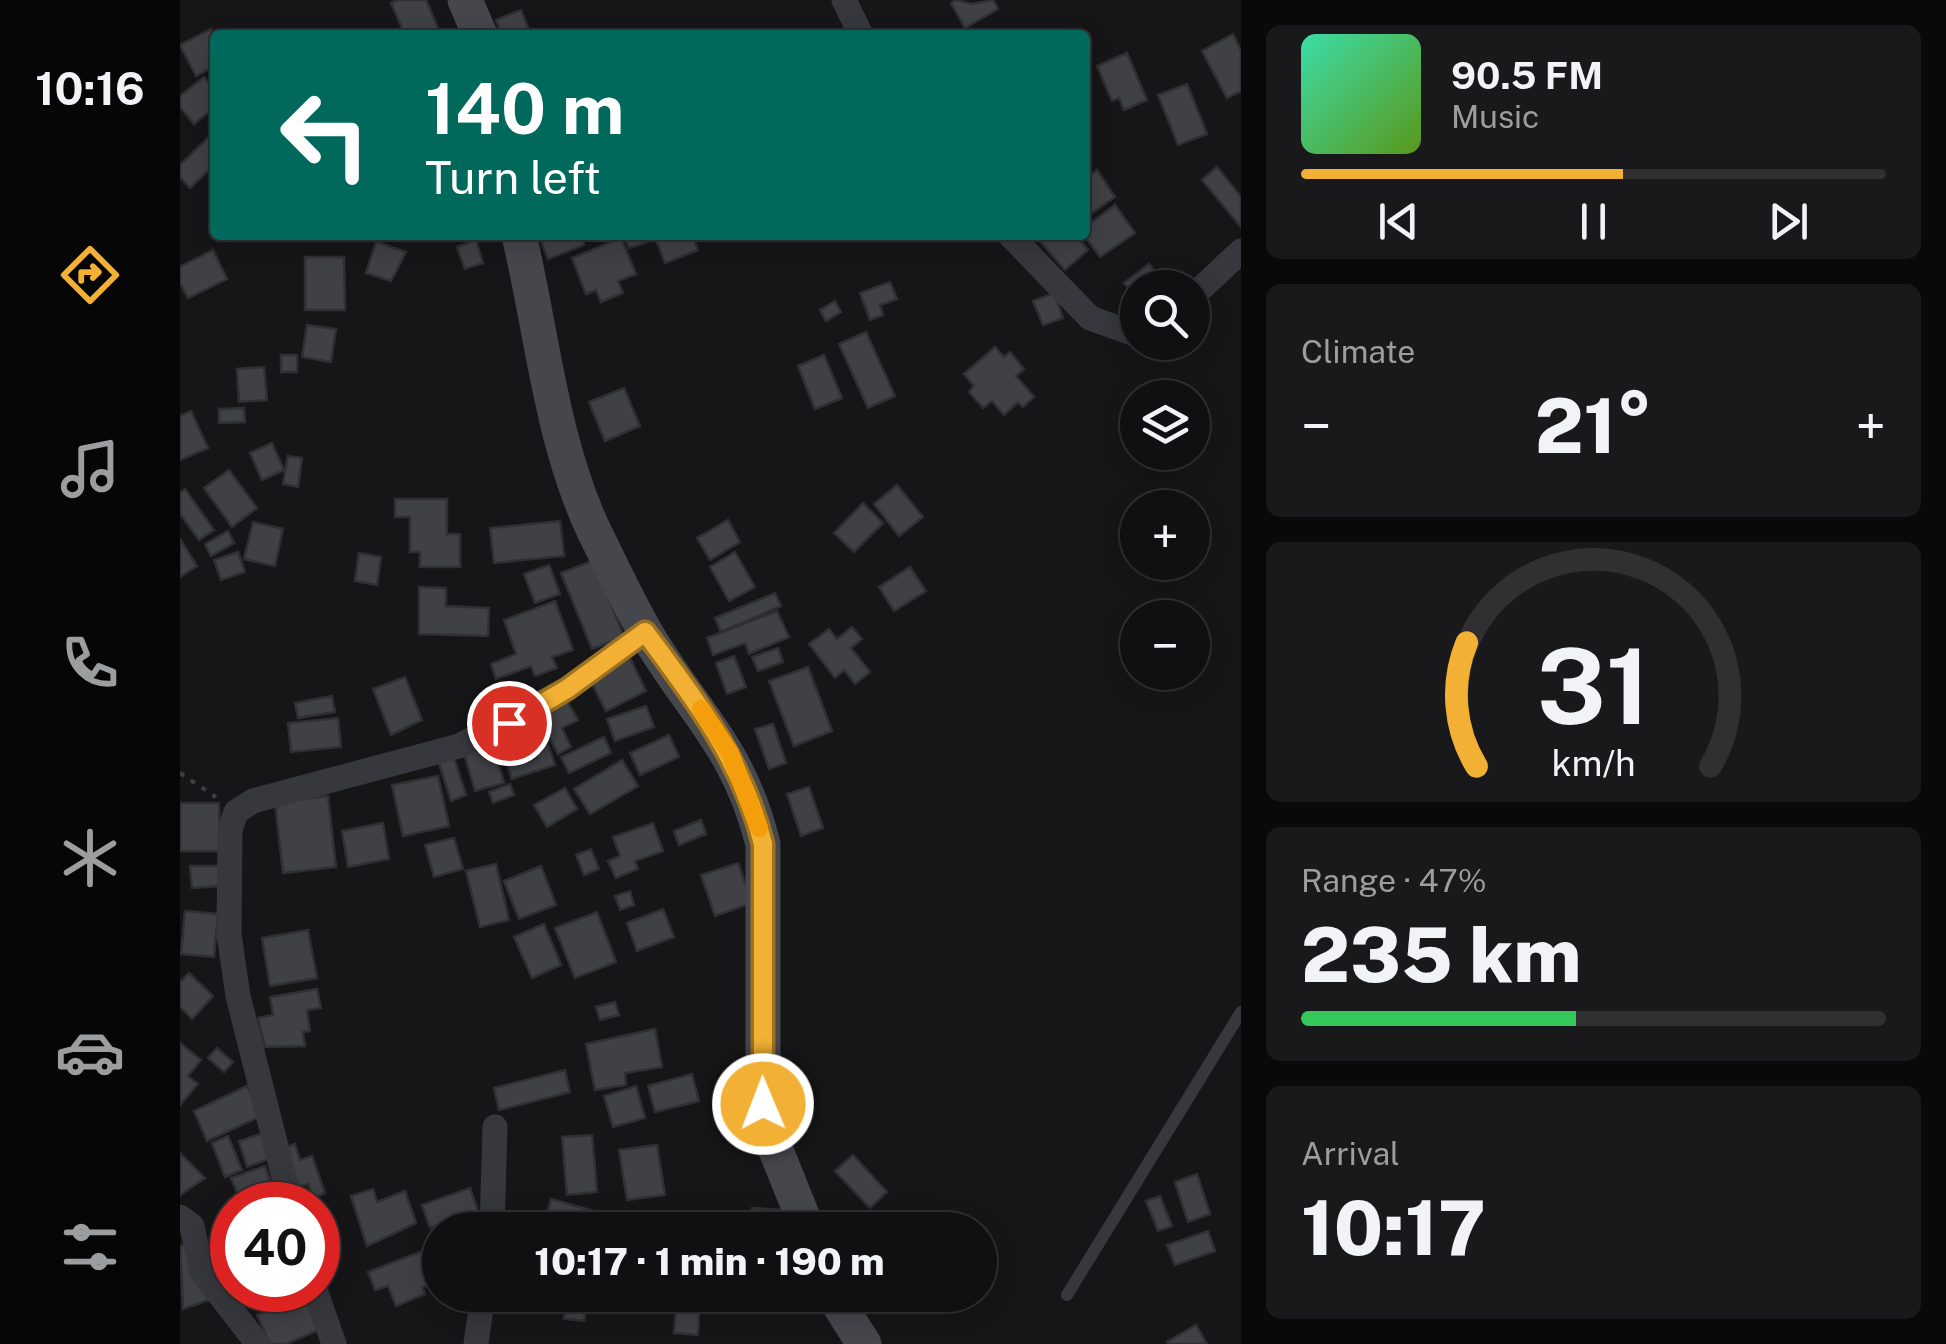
<!DOCTYPE html>
<meta charset="utf-8">
<style>
:root{--surface:#101012;--page:#19191b;--text:#f1f3f6;--muted:#9c9d9f;--line:#303032;--accent:#f2b134}
body{margin:0;font-family:"Public Sans",sans-serif;background:var(--page);color:var(--text);height:100vh;display:flex;flex-direction:column;font-size:38px;white-space:nowrap}
*{box-sizing:border-box;margin:0}
p{font-size:32px;color:var(--muted)}
.icon{flex:none;width:55px;height:55px;fill:none;stroke:currentColor;stroke-width:2;stroke-linecap:round;stroke-linejoin:round}
.map{position:relative;flex:1;overflow:hidden}
.panel{display:flex;flex-direction:column;gap:25px;padding:25px;background:#09090a;width:705px}
.panel>*{flex:none}
.top-card{position:absolute;left:30px;top:30px;width:880px;height:210px;border-radius:10px;box-shadow:0 5px 25px #0003,0 0 0 2px var(--line);background:#00695c;color:#fff;overflow:hidden}
.tools{position:absolute;left:940px;top:270px;display:grid;gap:20px}
.tools a{display:grid;place-items:center;width:90px;height:90px;border-radius:50%;background:var(--surface);box-shadow:0 5px 25px #0003,0 0 0 2px var(--line);font-size:50px}
.speed{position:absolute;left:30px;top:1182px;display:flex;gap:20px;font-size:50px;font-weight:700;text-align:center}
.speed>*{display:grid;place-content:center;width:130px;height:130px;border-radius:50%;background:var(--surface);box-shadow:0 5px 25px #0003,0 0 0 2px var(--line);line-height:1}
.speed .limit{border:15px solid #d22;background:#fff;color:#111}
.pin{position:absolute;display:grid;place-items:center;width:85px;height:85px;color:#fff;margin:-42px;border:5px solid #fff;border-radius:50%;box-shadow:0 2px 10px #0007}
.me{position:absolute;width:110px;margin:-55px;rotate:359deg;stroke-linejoin:round;filter:drop-shadow(0 0 8px #0008)}
.turn{display:flex;align-items:center;gap:35px;height:210px;padding:0 50px;font-size:45px}
.turn .icon{width:130px;height:130px;stroke-width:2.5}
.turn b{display:block;font-size:70px;line-height:85px}
.big{font-size:75px;font-weight:800;line-height:1.1}
.panel .card{flex:1;display:flex;flex-direction:column;justify-content:center;gap:15px;min-width:0;padding:0 35px;border-radius:15px;background:var(--page)}
.panel .dial{align-items:center;gap:0}
.dial svg{height:260px;overflow:visible;fill:none;stroke:var(--line);stroke-width:7;stroke-linecap:round;text-anchor:middle}
.dial text{fill:var(--text);stroke:none}
.song{display:flex;align-items:center;gap:30px}
.cover{width:120px;height:120px;border-radius:15px;background:linear-gradient(135deg,hsl(160 70% 55%),hsl(90 70% 35%))}
.played{height:10px;border-radius:5px;background:linear-gradient(90deg,var(--accent) 55%,var(--line) 55%)}
.keys{display:flex;justify-content:space-around;direction:ltr}
.heat{display:flex;justify-content:space-between;align-items:center;font-size:55px;direction:ltr}
.charge{height:15px;border-radius:8px;background:linear-gradient(90deg,#34c759 47%,var(--line) 0)}
.trip{position:absolute;left:242px;top:1212px;width:575px;height:100px;border-radius:50px;background:var(--surface);box-shadow:0 5px 25px #0003,0 0 0 2px var(--line);font-weight:800;line-height:100px;text-align:center}
main{display:flex;flex:1;min-height:0}
.dock{display:flex;flex-direction:column;width:180px;justify-content:space-around;align-items:center;background:#060607;color:var(--muted)}
.dock .icon{width:70px;height:70px}
.dock .on{color:var(--accent)}
.dock b{font-size:45px;color:var(--text)}
.map>svg:first-child{display:block}
</style>
<main>
<nav class="dock">
<b>10:16</b>
<svg class="icon on" aria-label="directions" viewBox="0 0 24 24"><path d="M12 3l9 9-9 9-9-9zM9 14v-3h6M13 9l2 2-2 2"/></svg>
<svg class="icon" aria-label="music" viewBox="0 0 24 24"><path d="M9 18V5l10-2v13"/><circle cx="6" cy="18" r="3"/><circle cx="16" cy="16" r="3"/></svg>
<svg class="icon" aria-label="phone" viewBox="0 0 24 24"><path d="M5 4h4l2 5-3 2q2 4 5 5l2-3 5 2v4C11 20 4 13 5 4z"/></svg>
<svg class="icon" aria-label="climate" viewBox="0 0 24 24"><path d="M12 3v18M4 7l16 10M4 17L20 7"/></svg>
<svg class="icon" aria-label="car" viewBox="0 0 24 24"><path d="M5 17H2v-5l4-1 3-4h7l3 4 3 1v5h-3M9 17h6M6 11h13"/><circle cx="7" cy="17" r="2"/><circle cx="17" cy="17" r="2"/></svg>
<svg class="icon" aria-label="filters" viewBox="0 0 24 24"><path d="M4 7h16M4 17h16"/><circle cx="9" cy="7" r="2"/><circle cx="15" cy="17" r="2"/></svg>
</nav>
<div class="map">
<svg width="1061" height="1344" viewBox="0 0 1061 1344">
<rect width="100%" height="100%" fill="#161618"/>
<g fill="#404145" stroke="#303034" stroke-width="2.5">
<path d="M218,0H246L261,35H225L211,3Z"/>
<path d="M775,0L792,4L813,0L818,9L785,28L771,3Z"/>
<path d="M341,10L351,35H322L316,20Z"/>
<path d="M31,29L35,66L16,76L0,45Z"/>
<path d="M1053,34L1061,51V91L1047,98L1022,51Z"/>
<path d="M947,53L967,100L944,110L939,98L932,101L917,66Z"/>
<path d="M24,77L35,91V107L14,124L0,107V96Z"/>
<path d="M1007,84L1027,134L998,145L978,95Z"/>
<path d="M35,131V164L10,188L0,177V165Z"/>
<path d="M1037,167L1061,197V227L1022,180Z"/>
<path d="M917,170L935,197L909,215L905,179Z"/>
<path d="M935,205L955,233L920,257L904,235L905,227Z"/>
<path d="M377,235H400L404,245L368,259L361,241Z"/>
<path d="M444,235H512L518,250L485,263L476,239L449,248Z"/>
<path d="M865,235H895L908,250L885,270L859,240Z"/>
<path d="M441,238L456,274L438,281L443,293L421,302L416,290L406,294L392,258Z"/>
<path d="M296,240L303,263L285,269L277,247Z"/>
<path d="M196,242L226,252L211,281L186,273Z"/>
<path d="M33,250L47,279L8,298L0,283V267Z"/>
<path d="M125,257H164L165,310H125Z"/>
<path d="M969,264L987,288H958V300L944,283Z"/>
<path d="M710,282L717,299L700,305L703,315L690,320L680,293Z"/>
<path d="M874,293L883,318L863,325L853,301Z"/>
<path d="M655,301L661,312L646,321L640,310Z"/>
<path d="M127,325L156,329L151,362L122,357Z"/>
<path d="M686,332L715,396L688,408L659,344Z"/>
<path d="M815,347L824,357L830,352L844,369L836,376L854,397L843,407L838,402L824,415L812,401L803,408L789,392L794,386L784,374Z"/>
<rect x="101" y="355" width="16" height="17"/>
<path d="M644,355L662,398L635,409L618,366Z"/>
<path d="M84,367L87,400L59,402L57,369Z"/>
<path d="M444,388L460,426L425,441L409,402Z"/>
<path d="M64,408L65,422L39,423V409Z"/>
<path d="M11,411L28,448L0,460V416Z"/>
<path d="M92,443L104,470L82,480L70,453Z"/>
<path d="M108,456L122,458L118,487L103,484Z"/>
<path d="M49,470L77,508L52,527L24,488Z"/>
<path d="M717,485L743,517L719,536L694,504Z"/>
<path d="M5,489L34,530L19,540L0,514V493Z"/>
<path d="M215,499H267V534H280V567H240V552H230V517H215Z"/>
<path d="M683,503L703,523L674,552L654,533Z"/>
<path d="M548,520L560,542L530,560L517,538Z"/>
<path d="M380,521L384,556L314,563L310,528Z"/>
<path d="M73,522L103,529L95,566L64,559Z"/>
<path d="M48,531L54,543L31,556L25,544Z"/>
<path d="M0,539L17,566L0,577Z"/>
<path d="M58,552L65,572L41,580L34,560Z"/>
<path d="M555,552L575,587L549,601L530,567Z"/>
<path d="M179,553L201,557L197,585L175,581Z"/>
<path d="M414,560L444,637L412,649L381,573Z"/>
<path d="M369,565L380,594L355,603L344,574Z"/>
<path d="M730,567L746,591L714,611L699,587Z"/>
<path d="M239,587L266,588V606L309,608L308,636L239,634Z"/>
<path d="M595,593L601,606L541,632L535,618Z"/>
<path d="M375,601L393,650L372,657L377,668L355,676L351,666L316,679L311,664L336,654L324,620Z"/>
<path d="M597,611L609,637L569,654L565,643L533,655L527,638Z"/>
<path d="M672,627L682,639L671,648L690,672L675,684L664,670L655,678L629,644L649,629L657,639Z"/>
<path d="M598,648L603,662L578,671L572,657Z"/>
<path d="M449,656L466,691L426,711L408,676Z"/>
<path d="M554,656L566,687L547,694L536,663Z"/>
<path d="M628,667L652,731L614,746L589,681Z"/>
<path d="M225,677L242,720L211,735L193,689Z"/>
<path d="M152,696L155,712L118,718L115,703Z"/>
<path d="M386,699L398,720L382,728L391,747L378,754L355,711Z"/>
<path d="M466,706L474,727L435,741L427,719Z"/>
<path d="M158,718L161,747L111,752L108,723Z"/>
<path d="M593,724L606,763L589,769L575,729Z"/>
<path d="M334,729L349,761L357,757L348,737L363,729L375,765L332,779L317,736Z"/>
<path d="M489,735L499,757L460,775L450,753Z"/>
<path d="M424,737L431,753L389,773L381,757Z"/>
<path d="M313,745L324,783L295,791L284,753Z"/>
<path d="M274,758L286,795L271,801L259,763Z"/>
<path d="M442,760L458,786L410,814L394,789Z"/>
<path d="M258,776L269,826L223,836L212,785Z"/>
<path d="M330,784L334,795L313,803L309,792Z"/>
<path d="M629,787L643,828L621,836L607,794Z"/>
<path d="M385,788L397,809L367,827L354,805Z"/>
<path d="M148,796L156,867L103,873L95,802Z"/>
<path d="M0,803H39L40,851H0Z"/>
<path d="M521,820L526,834L499,845L494,831Z"/>
<path d="M203,823L209,859L168,867L162,831Z"/>
<path d="M473,823L483,851L455,861L458,869L436,878L428,861L440,856L433,837Z"/>
<path d="M274,838L283,869L254,877L245,845Z"/>
<path d="M411,849L419,869L404,875L396,855Z"/>
<path d="M558,863L572,903L535,916L521,875Z"/>
<path d="M316,864L329,920L300,927L286,871Z"/>
<path d="M10,866H40L41,886L12,888Z"/>
<path d="M361,866L376,905L339,919L324,881Z"/>
<path d="M450,891L454,905L440,910L435,896Z"/>
<path d="M483,909L494,937L457,951L447,923Z"/>
<path d="M5,911L38,914L34,957L1,954Z"/>
<path d="M417,912L436,962L395,978L375,928Z"/>
<path d="M364,924L381,965L352,978L334,937Z"/>
<path d="M128,930L137,978L90,986L82,938Z"/>
<path d="M9,973L33,996L12,1019L0,1007V982Z"/>
<path d="M137,989L141,1008L127,1010L130,1031L123,1032L125,1046L85,1047L78,1018L93,1015L90,997Z"/>
<path d="M435,1002L439,1015L420,1020L416,1007Z"/>
<path d="M475,1029L482,1067L445,1073L446,1085L415,1090L406,1044Z"/>
<path d="M0,1043L21,1060L8,1076L18,1084L0,1105Z"/>
<path d="M37,1048L53,1062L44,1072L28,1058Z"/>
<path d="M385,1070L390,1092L319,1110L314,1088Z"/>
<path d="M512,1074L519,1101L475,1112L468,1086Z"/>
<path d="M67,1086L81,1116L27,1141L14,1111Z"/>
<path d="M456,1086L465,1118L433,1127L424,1096Z"/>
<path d="M81,1134L89,1159L67,1167L59,1141Z"/>
<path d="M412,1135L417,1192L387,1195L382,1137Z"/>
<path d="M48,1136L62,1170L45,1177L32,1143Z"/>
<path d="M115,1144L120,1160L132,1156L145,1193L133,1198L128,1184L111,1189L107,1147Z"/>
<path d="M477,1145L485,1195L447,1200L439,1150Z"/>
<path d="M0,1153L25,1178L0,1195Z"/>
<path d="M673,1155L707,1192L690,1208L655,1171Z"/>
<path d="M85,1166L92,1185L74,1191L76,1197L90,1193L95,1205H59L62,1204L51,1178Z"/>
<path d="M1017,1174L1030,1214L1008,1222L995,1182Z"/>
<path d="M290,1188L298,1211L250,1228L242,1205Z"/>
<path d="M193,1189L197,1202L225,1191L236,1223L187,1246L171,1196Z"/>
<path d="M980,1196L992,1226L978,1231L966,1201Z"/>
<path d="M371,1199L425,1214L420,1230H362Z"/>
<path d="M572,1208L601,1210L600,1230H571Z"/>
<rect x="452" y="1213" width="29" height="14"/>
<path d="M560,1216L562,1230H540L539,1220Z"/>
<path d="M1028,1231L1035,1251L995,1265L987,1245Z"/>
<path d="M52,1240V1288L29,1270Z"/>
<path d="M7,1243L29,1300L3,1309L0,1246Z"/>
<path d="M253,1247L260,1280L243,1287L245,1294L216,1306L208,1286L195,1290L188,1272Z"/>
<path d="M95,1290H122L139,1330L106,1344H90L77,1315L101,1305Z"/>
<path d="M497,1295H520L518,1335L494,1333Z"/>
<path d="M387,1298L407,1300L404,1321L384,1319Z"/>
<path d="M1016,1325L1027,1344H988L987,1342Z"/>
</g>
<g fill="none" stroke-linecap="round" stroke-linejoin="round">
<path stroke="#3d3f44" stroke-width="4" stroke-dasharray="5 8" stroke-linecap="butt" d="M0,773L36,797"/>
<path stroke="#37383d" stroke-width="12" d="M887,1295L1061,1012"/>
<g stroke="#37383d" stroke-width="25">
<path d="M664,0L681,35"/>
<path d="M830,235L910,318L958,335"/>
<path d="M1012,297L1061,251"/>
<path d="M111,1205L58,996L49,934L50,830L56,812L73,801L279,746L387,689L465,632"/>
<path d="M0,1217L12,1226L22,1272L78,1344"/>
<path d="M312,1230L315,1127"/>
<path d="M135,1290L154,1344"/>
<path d="M296,1344L303,1295"/>
</g>
<g stroke="#45474d" stroke-width="35">
<path d="M285,0L300,35"/>
<path d="M339,235C362,332 371,440 414,531C429,561 449,604 466,633C513,713 558,745 583,844V1104L589,1133L628,1230"/>
<path d="M653,1295L684,1344"/>
</g>
</g>
<g fill="none" stroke-linecap="round" stroke-linejoin="round">
<defs>
<path id="route" d="M329,723L387,689L465,632C515,699 563,762 583,844V1104"/>
</defs>
<use href="#route" stroke="#9d7322" stroke-width="25"/>
<use href="#route" stroke="#f2b134" stroke-width="18"/>
<path stroke="#f59e0b" stroke-width="18" d="M521,709L550,753L579,828"/>
</g>
</svg>
<div class="tools">
<a><svg class="icon" aria-label="search" viewBox="0 0 24 24"><circle cx="10" cy="10" r="6"/><path d="M15 15l6 6"/></svg></a>
<a><svg class="icon" aria-label="layers" viewBox="0 0 24 24"><path d="M12 4l9 5-9 5-9-5zM3 14l9 5 9-5"/></svg></a>
<a>+</a>
<a>−</a>
</div>
<div class="speed"><div class="limit">40</div></div>
<div class="pin" style="left:329px;top:723px;background:#d93025"><svg class="icon" aria-label="arrive" viewBox="0 0 24 24"><path d="M6 21V4h12l-3 4 3 4H6"/></svg></div>
<svg class="me" style="left:583px;top:1104px" viewBox="-20 -20 40 40"><circle r="17" fill="#f2b134" stroke="#fff" stroke-width="3"/><path d="M0-11L8 9 0 5-8 9z" fill="#fff"/></svg>
<div class="trip">10:17 · 1 min · 190 m</div>
<div class="top-card">
<div class="turn"><svg class="icon" aria-label="left" viewBox="0 0 24 24"><path d="M17 20v-9H6M10 6l-5 5 5 5"/></svg><div><b>140 m</b>Turn left</div></div>
</div>
</div>
<section class="panel">
<div class="card">
<div class="song"><i class="cover"></i><div><b>90.5 FM</b><p>Music</p></div></div>
<div class="played"></div>
<div class="keys"><svg class="icon" aria-label="previous" viewBox="0 0 24 24"><path d="M18 5L8 12l10 7zM5 5v14"/></svg><svg class="icon" aria-label="pause" viewBox="0 0 24 24"><path d="M8 5v14M16 5v14"/></svg><svg class="icon" aria-label="next" viewBox="0 0 24 24"><path d="M6 5l10 7-10 7zM19 5v14"/></svg></div>
</div>
<div class="card"><p>Climate</p>
<div class="heat"><a>−</a><b class="big">21°</b><a>+</a></div>
</div>
<div class="card dial"><svg viewBox="0 0 100 80">
<path d="M14 69A42 42 0 1 1 86 69"/>
<path d="M14 69A42 42 0 0 1 11 31" stroke="#f2b134"/>
<text x="50" y="56" font-size="32" font-weight="700">31</text>
<text x="50" y="72" font-size="11">km/h</text>
</svg></div>
<div class="card"><p>Range · 47%</p><b class="big">235 km</b><div class="charge"></div></div>
<div class="card"><p>Arrival</p><b class="big">10:17</b></div>
</section>
</main>
